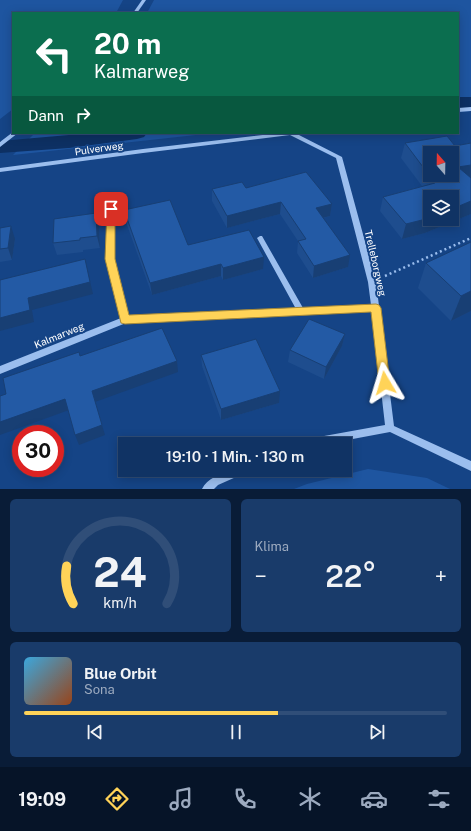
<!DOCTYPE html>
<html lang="de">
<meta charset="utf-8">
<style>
:root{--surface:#103364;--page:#193b6a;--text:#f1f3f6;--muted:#9caabf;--line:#304e78;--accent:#ffd358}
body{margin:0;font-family:"Public Sans",sans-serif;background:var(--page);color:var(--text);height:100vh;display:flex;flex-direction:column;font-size:15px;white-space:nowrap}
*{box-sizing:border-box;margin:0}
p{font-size:13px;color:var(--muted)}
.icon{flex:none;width:22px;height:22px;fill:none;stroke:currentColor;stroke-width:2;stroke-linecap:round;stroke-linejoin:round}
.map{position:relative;height:489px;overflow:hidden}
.side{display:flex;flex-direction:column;gap:10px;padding:10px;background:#091c37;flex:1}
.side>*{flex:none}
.hud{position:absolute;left:12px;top:12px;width:447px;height:122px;border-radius:0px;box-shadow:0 2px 10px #0003,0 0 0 1px var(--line);background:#0b6e4f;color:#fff;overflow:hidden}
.needle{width:26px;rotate:340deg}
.buttons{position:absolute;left:423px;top:146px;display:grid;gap:8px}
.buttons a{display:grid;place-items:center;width:36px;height:36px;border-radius:0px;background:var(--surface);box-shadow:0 2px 10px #0003,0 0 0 1px var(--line);font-size:20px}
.speed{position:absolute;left:12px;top:425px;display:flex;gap:8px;font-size:20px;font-weight:700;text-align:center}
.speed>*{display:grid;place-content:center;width:52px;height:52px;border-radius:50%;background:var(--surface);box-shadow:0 2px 10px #0003,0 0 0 1px var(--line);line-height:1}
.speed .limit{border:6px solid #d22;background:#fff;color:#111}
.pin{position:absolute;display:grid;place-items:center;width:34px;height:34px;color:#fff;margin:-17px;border-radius:8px;box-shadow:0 2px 6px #0006}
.me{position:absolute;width:44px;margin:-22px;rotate:353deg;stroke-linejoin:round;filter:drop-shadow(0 0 3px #0008)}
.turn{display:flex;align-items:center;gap:14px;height:84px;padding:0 16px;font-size:18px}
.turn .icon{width:52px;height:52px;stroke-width:2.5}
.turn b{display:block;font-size:28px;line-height:34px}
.then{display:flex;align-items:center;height:38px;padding:0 16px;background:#0003;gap:8px;font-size:15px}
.big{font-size:30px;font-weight:600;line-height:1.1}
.side .tile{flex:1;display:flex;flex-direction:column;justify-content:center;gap:6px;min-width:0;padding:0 14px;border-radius:6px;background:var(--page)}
.side .dial{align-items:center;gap:0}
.dial svg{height:104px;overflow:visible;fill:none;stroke:var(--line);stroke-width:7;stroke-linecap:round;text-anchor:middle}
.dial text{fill:var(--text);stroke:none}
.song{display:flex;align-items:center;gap:12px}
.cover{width:48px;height:48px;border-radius:6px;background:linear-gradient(135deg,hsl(200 70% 55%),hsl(20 70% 35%))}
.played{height:4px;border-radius:2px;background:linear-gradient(90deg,var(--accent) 60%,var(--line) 60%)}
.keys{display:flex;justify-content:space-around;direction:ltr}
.heat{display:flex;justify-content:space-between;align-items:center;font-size:22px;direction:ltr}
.side .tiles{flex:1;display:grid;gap:10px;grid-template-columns:1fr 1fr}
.tile:last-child{grid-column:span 2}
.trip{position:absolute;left:118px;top:437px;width:234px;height:40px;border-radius:0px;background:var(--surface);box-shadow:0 2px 10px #0003,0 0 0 1px var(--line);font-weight:600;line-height:40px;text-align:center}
.dock{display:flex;height:64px;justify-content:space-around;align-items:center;background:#061428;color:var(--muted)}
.dock .icon{width:28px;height:28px}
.dock .active{color:var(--accent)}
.dock b{font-size:18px;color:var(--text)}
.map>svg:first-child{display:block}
</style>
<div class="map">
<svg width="471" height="489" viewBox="0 0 471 489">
<rect width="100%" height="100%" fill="#154486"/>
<g fill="#1e55a0">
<path d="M0,0H123L116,13H13V109L0,119Z"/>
<path d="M154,0H471V111L458,112V13H147Z"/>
<path d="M35,133H214L13,155Z"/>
<path d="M368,469L427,478L450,489H294L307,484Z"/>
</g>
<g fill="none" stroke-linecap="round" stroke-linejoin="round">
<g fill="#0d3063" fill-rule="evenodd">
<rect x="458" y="97" width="13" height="12"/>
<path d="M92,133H147L144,137L137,139L69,148L0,153V141Z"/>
</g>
<path stroke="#9bbeee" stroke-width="2.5" stroke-dasharray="2 3" stroke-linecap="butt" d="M385,276L471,238"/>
<g fill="#9bbeee" fill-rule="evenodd">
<path d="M142,0H146L137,13H133Z"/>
<path d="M471,107V111L458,112V108Z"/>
<path d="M13,132V133H18L0,147V142Z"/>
<path d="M280,133H298L297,134L342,157L376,282L394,426L471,461V471L390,432L326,444H297L299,441L302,440L385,425L372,311L126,323L0,374V366L121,318L106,259L108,209L111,207L114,209V259L128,317L296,309L257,238L260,236H262L303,308L371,305L368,282L336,158L290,135L143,153L0,172V168L143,149Z"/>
<path d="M231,470H247L245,473L218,485L214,489H202C207,478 221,474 231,470Z"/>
</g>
</g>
<g fill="#1e4d8e">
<path d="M405,143L455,146L471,143V214L425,233L402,239L380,211L383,197L422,186L401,158Z"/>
<path d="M246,188L332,204L330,216L323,218L348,267L313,278L297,253L298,241L280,214L227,228L212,201V189Z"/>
<path d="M124,210L188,245L263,269L223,280L221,276L152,295L126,222Z"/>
<path d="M96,213L99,225L100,248L83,250V252L57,255L53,243Z"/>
<path d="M0,228L15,239L12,260L0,262Z"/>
<path d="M471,242V311L451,321L418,288L426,263Z"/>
<path d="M345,334L342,346L324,379L288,362L290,350Z"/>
<path d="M201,355L279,403L221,420L202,366Z"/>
</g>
<g fill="#183f74">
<path d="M471,165V178L458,167Z"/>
<path d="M471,201V214L425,233L402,239L406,224L430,218V219H452V209Z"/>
<path d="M281,202L280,214L227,228V216Z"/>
<path d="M332,204L330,216L314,220L316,208Z"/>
<path d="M96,213L99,225L100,248L97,236Z"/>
<path d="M11,226L15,239L12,260L8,248Z"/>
<path d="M350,255L348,267L313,278L314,266Z"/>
<path d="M264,257L263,269L223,280V268Z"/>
<path d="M85,259L93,294L32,310L34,322L0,331V318L28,298Z"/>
<path d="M221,264V276L152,295L150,283Z"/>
<path d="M471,291V311L451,321L461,296Z"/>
<path d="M345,334L342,346L324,379L326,367Z"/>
<path d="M177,361L178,372L95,402L92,391Z"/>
<path d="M280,391L279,403L221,420V409Z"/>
<path d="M65,399L69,410L0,435V422Z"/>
<path d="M102,425L105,435L79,445L75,435Z"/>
</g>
<g fill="#235aa5" stroke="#183f74" fill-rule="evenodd">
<path d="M447,136L455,146L471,143V165L458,167L471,178V201L452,209V197H430V218L406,224L383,197L435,183L405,143ZM430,153H452V175H430Z"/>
<path d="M306,172L332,204L316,208L350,255L314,266L298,241L306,239L281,202L227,216L212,189L242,182L246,188Z"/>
<path d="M170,200L188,245L249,230L264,257L223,268L221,264L150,283L124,210Z"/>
<path d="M96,213L97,236L80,238V240L53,243L54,219Z"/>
<path d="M11,226L8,248L0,249V228Z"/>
<path d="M471,242V291L461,296L426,263Z"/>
<path d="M85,259L90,282L28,298L30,310L0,318V280Z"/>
<path d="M309,319L345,334L326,367L290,350Z"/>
<path d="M162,328L177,361L92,391L102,425L75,435L65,399L0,422V396L6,394L3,378L79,352L80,356Z"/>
<path d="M256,339L280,391L221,409L201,355Z"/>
</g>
<path fill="#ffd358" stroke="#a68939" d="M111,206L115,209V259L129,315L376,304L379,305L381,308L390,383L389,387L385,388L381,387L379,383L371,312L125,324L121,323L105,259L107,209Z"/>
<g text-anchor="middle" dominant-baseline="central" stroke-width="4" stroke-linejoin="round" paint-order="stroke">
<g font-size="10" fill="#fff" stroke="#154486">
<text transform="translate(99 148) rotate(-8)">Pulverweg</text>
<text transform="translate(376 263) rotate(77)">Trelleborgweg</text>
<text transform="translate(59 335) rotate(-22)">Kalmarweg</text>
</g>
</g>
</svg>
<div class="buttons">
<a><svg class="needle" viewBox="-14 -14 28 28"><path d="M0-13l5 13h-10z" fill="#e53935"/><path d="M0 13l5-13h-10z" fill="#9caabf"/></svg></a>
<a><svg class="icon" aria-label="layers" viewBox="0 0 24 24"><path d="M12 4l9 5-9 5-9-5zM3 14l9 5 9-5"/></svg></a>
</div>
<div class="speed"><div class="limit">30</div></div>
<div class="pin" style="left:111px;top:209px;background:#d93025"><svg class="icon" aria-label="arrive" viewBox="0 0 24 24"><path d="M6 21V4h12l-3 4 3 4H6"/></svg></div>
<svg class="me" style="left:385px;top:383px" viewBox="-20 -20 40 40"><path d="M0-17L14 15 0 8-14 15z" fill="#ffd358" stroke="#fff" stroke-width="4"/></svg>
<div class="trip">19:10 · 1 Min. · 130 m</div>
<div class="hud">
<div class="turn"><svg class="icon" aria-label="left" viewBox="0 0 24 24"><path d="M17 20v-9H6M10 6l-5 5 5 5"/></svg><div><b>20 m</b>Kalmarweg</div></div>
<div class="then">Dann<svg class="icon" aria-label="right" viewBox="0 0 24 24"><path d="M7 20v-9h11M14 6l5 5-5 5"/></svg></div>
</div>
</div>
<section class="side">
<div class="tiles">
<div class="tile dial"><svg viewBox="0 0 100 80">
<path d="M14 69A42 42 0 1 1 86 69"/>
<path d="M14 69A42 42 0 0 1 9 40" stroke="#ffd358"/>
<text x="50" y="56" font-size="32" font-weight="700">24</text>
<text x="50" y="72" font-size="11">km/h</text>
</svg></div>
<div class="tile"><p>Klima</p>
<div class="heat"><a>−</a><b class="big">22°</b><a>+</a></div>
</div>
<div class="tile">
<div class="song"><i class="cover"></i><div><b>Blue Orbit</b><p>Sona</p></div></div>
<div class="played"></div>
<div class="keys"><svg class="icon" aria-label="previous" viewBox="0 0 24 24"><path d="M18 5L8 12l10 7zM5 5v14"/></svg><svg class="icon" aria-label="pause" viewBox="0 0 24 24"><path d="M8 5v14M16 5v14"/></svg><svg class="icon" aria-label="next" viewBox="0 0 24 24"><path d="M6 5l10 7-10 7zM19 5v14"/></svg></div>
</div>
</div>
</section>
<nav class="dock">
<b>19:09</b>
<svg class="icon active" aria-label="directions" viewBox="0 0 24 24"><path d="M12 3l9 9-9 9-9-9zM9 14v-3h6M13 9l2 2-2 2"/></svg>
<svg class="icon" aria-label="music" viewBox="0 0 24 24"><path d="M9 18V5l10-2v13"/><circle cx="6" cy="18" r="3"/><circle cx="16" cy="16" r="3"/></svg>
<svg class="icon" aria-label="phone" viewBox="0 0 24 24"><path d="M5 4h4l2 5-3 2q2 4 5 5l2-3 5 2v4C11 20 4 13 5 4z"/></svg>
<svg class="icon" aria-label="climate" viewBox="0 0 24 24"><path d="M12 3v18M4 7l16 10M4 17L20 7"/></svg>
<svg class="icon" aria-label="car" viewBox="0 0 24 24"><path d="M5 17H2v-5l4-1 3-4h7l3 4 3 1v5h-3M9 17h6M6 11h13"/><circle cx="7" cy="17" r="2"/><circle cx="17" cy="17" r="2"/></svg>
<svg class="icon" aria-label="filters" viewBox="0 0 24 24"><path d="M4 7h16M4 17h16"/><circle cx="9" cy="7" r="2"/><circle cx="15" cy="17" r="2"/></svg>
</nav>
